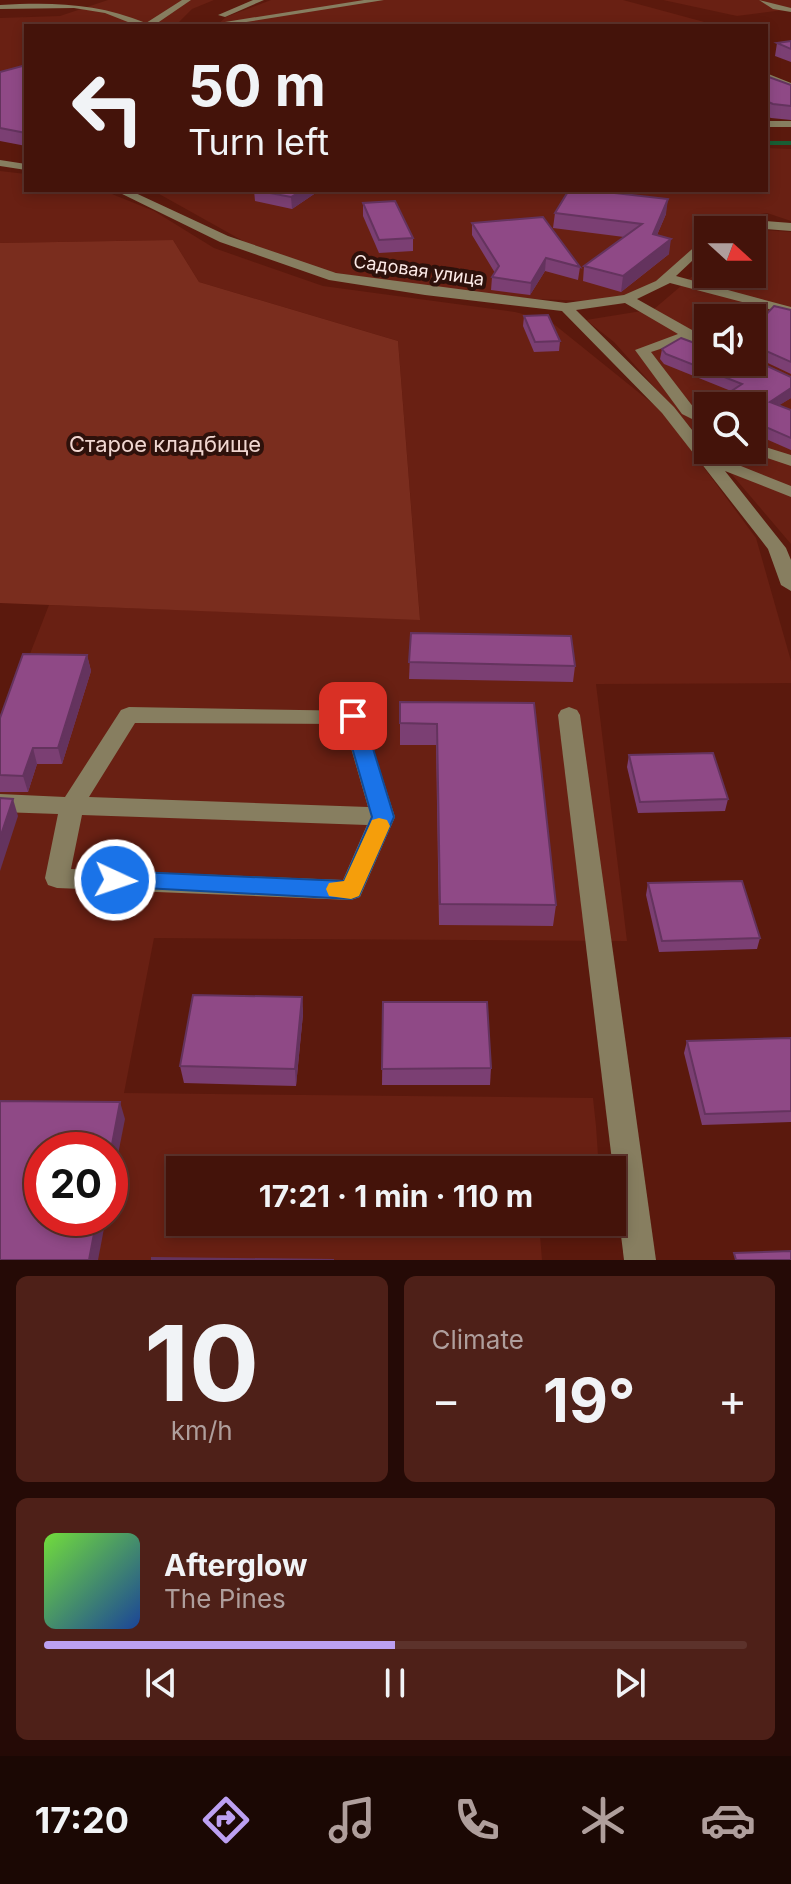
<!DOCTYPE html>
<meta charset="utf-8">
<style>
:root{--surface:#44130a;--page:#4e2018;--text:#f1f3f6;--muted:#af9e9c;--line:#5c322b;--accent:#bca0f2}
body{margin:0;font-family:Inter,sans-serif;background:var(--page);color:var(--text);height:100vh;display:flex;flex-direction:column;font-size:30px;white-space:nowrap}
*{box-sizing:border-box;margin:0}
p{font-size:26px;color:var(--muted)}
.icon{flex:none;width:44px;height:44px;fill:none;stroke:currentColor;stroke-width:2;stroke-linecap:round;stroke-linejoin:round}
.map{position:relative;height:1260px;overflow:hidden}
.drawer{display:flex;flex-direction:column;gap:16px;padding:16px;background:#250a06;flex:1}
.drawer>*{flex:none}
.top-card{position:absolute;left:24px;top:24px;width:744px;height:168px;border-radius:0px;box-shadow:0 4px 12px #0003,0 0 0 2px var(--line);background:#44130a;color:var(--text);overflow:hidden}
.needle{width:52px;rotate:111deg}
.buttons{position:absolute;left:694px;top:216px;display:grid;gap:16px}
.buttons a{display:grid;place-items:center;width:72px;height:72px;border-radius:0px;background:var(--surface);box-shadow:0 4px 12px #0003,0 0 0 2px var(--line);font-size:40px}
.speed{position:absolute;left:24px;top:1132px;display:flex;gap:16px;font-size:40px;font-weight:700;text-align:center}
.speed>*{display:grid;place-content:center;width:104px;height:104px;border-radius:50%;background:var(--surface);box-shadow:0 4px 12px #0003,0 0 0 2px var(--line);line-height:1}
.speed .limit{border:12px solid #d22;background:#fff;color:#111}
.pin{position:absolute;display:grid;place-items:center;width:68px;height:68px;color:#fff;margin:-34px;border-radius:16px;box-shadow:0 4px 12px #0006}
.me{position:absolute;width:88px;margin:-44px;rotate:93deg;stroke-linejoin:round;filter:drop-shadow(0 0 6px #0008)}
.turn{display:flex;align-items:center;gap:28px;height:168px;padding:0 32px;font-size:36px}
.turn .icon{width:104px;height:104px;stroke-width:2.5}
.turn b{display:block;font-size:56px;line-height:68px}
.big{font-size:60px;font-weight:700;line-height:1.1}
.drawer .card{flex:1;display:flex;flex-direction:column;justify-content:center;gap:12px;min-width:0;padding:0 28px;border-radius:12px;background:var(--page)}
.drawer .dial{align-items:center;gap:0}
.dial b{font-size:104px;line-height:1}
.song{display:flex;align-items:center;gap:24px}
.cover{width:96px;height:96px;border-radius:12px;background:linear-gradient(135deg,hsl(100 70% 55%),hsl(220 70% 35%))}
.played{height:8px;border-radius:4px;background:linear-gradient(90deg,var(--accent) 50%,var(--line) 50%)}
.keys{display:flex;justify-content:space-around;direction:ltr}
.heat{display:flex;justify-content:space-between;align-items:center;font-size:44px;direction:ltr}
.drawer .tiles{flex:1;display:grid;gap:16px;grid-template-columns:1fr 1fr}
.card:last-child{grid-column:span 2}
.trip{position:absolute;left:166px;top:1156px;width:460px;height:80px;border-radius:0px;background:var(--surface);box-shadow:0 4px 12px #0003,0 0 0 2px var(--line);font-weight:700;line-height:80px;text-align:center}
.tab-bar{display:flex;height:128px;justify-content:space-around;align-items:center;background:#1b0804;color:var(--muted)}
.tab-bar .icon{width:56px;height:56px}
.tab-bar .selected{color:var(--accent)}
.tab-bar b{font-size:36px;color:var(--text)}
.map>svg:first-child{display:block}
</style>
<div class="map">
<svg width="791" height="1260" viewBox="0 0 791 1260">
<rect width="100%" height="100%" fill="#5b190d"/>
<g fill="#692013" fill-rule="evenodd">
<path d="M108,0H214L192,9L175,26H26V68L0,74V18L60,16Z"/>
<path d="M271,0H623L719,26H216L226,17Z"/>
<path d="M663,0H791V9L737,16Z"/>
<path d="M766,148L791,149V221L767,213L739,217L707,214L700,219L714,227L708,230V234L649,293L615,302L536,299L442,290L325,271L245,242L152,190H766Z"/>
<path d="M0,171L26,174V190H102L154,211L214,248L323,286L515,312L550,321L663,412L756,538L791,661V683L596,684L627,941L154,938L124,1093L593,1098L596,1126L599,1170H180V1222H539L542,1260H0V731L49,605L420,619L398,341L199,282L173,240L0,243ZM42,1150H110V1218H42Z"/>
<path d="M764,230L791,232V544L711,450H752V406H708V447L614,342L586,320L654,309L708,263V274H752V232ZM708,318H752V362H708Z"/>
</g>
<path fill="#7a2d1e" d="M173,240L199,282L398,341L420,620L0,603V243Z"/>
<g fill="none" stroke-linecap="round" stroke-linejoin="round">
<path stroke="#185e34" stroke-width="4" d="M766,143H791"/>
<g fill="#877e60" fill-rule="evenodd">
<path d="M182,0H191L153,26H138L105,13L74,8L0,9V5C52,2 97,3 146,23Z"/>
<path d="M253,0H264L225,17L218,15Z"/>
<path d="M364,0H384L221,26H200Z"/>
<path d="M759,0L791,8V12L773,9Z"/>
<path d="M766,73L791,83V89L766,79Z"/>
<rect x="766" y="121" width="25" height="6"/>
<path d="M0,160L26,164V170L0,166Z"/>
<path d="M114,190H129L228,236L336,273L566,303L624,295L656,281L708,235V246L676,276L791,307V315L670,283L637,299L708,339V349L688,340L651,352L694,408L708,416V427L682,414L635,350L678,334L625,303L576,310L674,407L711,454L791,486V497L725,471L786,548L791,560V591L781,585L768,549L662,413L562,311L425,295L329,280L220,242Z"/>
<path d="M754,220L791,223V231L754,228L723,230Z"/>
<path d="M752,443L791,455V466L746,451L752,450Z"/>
<path d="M129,707L361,711L395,817L360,897L351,900L57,888L48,885L45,878L58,814L0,812V794L65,797L121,710ZM135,723L344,724L368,807L89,797ZM82,815L367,825L343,880L71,869Z"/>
<path d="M569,707L577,710L580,715L656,1260H624L558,715L561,710Z"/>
</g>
</g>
<g fill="#7b3f73">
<path d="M791,41V62L775,56L777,43Z"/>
<path d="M26,65V146L0,141V72Z"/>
<path d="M766,76L791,85V120L771,118L766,116Z"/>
<path d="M254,190H320L292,209L255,201Z"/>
<path d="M363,203L413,238V251L379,253L363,216Z"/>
<path d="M555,213L666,214L657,235L669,254L621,292L583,281L584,266L624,237L553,228Z"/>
<path d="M472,223L580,267L578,280L545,271L530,295L491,290L492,277L495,273L472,235Z"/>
<path d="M791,310V374L753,356L752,330Z"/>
<path d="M524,316L560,341L559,351L534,352L523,326Z"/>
<path d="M662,349L708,362L791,377V398L779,405L791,410V450L752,433V406H712V404L731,391L664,364L660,359Z"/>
<path d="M411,633L575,666L573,682L409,679Z"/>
<path d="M87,655L91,671L62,764H37L28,792H0V718Z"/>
<path d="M400,702L534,703L556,905L553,926L439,925L436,745H400Z"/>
<path d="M629,755L728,799L725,811L638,813L627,767Z"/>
<path d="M648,883L760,938L757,949L659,952L646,895Z"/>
<path d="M302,997L303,1014L296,1086L184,1083L180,1066Z"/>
<path d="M383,1002L491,1068L490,1085H382Z"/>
<path d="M791,1038V1122L702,1125L684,1053L687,1041Z"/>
</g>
<g fill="#64335e">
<path d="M303,190H320L292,209L291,197Z"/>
<path d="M668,199L666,214L651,249L653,234Z"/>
<path d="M671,239L669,254L621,292L623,276Z"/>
<path d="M546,258L545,271L530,295L531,283Z"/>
<path d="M755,346L753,356L752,357V347Z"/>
<path d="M791,388V398L767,413L770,402Z"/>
<path d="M87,655L91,671L62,764L58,748Z"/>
<path d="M33,748L37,764L28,792L23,776Z"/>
<path d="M13,799L18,816L0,871V838Z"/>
<path d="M302,997L303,1014L296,1086L295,1069Z"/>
<path d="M120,1102L125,1119L110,1195V1155Z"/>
<path d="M97,1218H106L98,1260H89Z"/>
</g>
<g fill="#8f4986" stroke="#64335e" stroke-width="2">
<path d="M791,41V49L777,43Z"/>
<path d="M26,65V133L0,128V72Z"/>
<path d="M766,76L791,85V106L773,104L766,101Z"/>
<path d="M254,190H303L291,197Z"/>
<path d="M569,190H588L668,199L653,234L671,239L623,276L584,266L642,224L555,213Z"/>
<path d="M395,201L413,238L379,240L363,203Z"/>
<path d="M543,217L580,267L546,258L531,283L492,277L499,266L472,223Z"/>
<path d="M774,306L791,310V362L755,346L752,347V330Z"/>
<path d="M548,315L560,341L535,342L524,316Z"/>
<path d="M681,338L708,348V362H752V359L791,377V388L770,402L791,410V438L752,421V406H717L712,404L742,384L666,354L662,349Z"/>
<path d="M411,633L571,636L575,666L409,662Z"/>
<path d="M23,654L87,655L58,748H33L23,776L0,775V718Z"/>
<path d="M400,702L534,703L556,905L440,904L437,724L400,723Z"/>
<path d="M713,753L728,799L640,802L629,755Z"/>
<path d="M0,798L13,799L0,838Z"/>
<path d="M742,881L760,938L662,941L648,883Z"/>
<path d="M193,995L302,997L295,1069L180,1066Z"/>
<path d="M383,1002H487L491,1068L382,1069Z"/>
<path d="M791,1038V1111L705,1114L687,1041Z"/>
<path d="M0,1101L120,1102L110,1155V1150H42V1218H97L89,1260H0Z"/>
<path d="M791,1251V1260H736L734,1253Z"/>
<path d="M152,1258L334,1260H152Z"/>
</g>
<path fill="#1a73e8" stroke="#114b97" stroke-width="2" d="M353,709L363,716L394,817L359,896L351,899L107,886L104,880L107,874L115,871L344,881L372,817L343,716Z"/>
<path fill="#f59e0b" d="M379,818L387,820L390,826L359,896L351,899L329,896L326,889L329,883L344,881L372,820Z"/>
<g text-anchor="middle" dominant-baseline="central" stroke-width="8" stroke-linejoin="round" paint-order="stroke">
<g font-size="18" fill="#fceae7" stroke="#2e110b">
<text transform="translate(419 270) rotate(8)">Садовая улица</text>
</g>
<g font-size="22" fill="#f0d6d0" stroke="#2e110b">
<text x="165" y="444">Старое кладбище</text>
</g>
</g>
</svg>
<div class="buttons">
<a><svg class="needle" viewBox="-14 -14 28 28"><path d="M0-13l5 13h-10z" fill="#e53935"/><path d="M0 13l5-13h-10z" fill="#af9e9c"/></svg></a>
<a><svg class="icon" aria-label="sound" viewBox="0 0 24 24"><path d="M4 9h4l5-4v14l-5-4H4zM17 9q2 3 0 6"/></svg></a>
<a><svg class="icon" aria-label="search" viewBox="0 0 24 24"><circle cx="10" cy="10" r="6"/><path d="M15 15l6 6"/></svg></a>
</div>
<div class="speed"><div class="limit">20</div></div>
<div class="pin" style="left:353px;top:716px;background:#d93025"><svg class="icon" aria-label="arrive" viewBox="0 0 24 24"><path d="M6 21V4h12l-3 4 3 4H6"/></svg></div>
<svg class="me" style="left:115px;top:880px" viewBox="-20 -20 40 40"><circle r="17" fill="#1a73e8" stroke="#fff" stroke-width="3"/><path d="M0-11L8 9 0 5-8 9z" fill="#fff"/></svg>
<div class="trip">17:21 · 1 min · 110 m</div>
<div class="top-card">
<div class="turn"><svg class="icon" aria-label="left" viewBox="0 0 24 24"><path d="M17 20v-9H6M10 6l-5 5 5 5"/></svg><div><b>50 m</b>Turn left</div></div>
</div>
</div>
<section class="drawer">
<div class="tiles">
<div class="card dial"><b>10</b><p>km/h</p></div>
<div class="card"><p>Climate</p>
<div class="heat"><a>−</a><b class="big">19°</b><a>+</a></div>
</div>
<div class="card">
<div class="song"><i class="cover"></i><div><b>Afterglow</b><p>The Pines</p></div></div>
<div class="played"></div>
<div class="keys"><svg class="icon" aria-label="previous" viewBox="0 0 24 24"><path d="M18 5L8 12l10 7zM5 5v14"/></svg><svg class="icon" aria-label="pause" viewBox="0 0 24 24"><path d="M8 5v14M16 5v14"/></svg><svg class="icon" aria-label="next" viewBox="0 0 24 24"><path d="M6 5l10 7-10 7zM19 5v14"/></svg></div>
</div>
</div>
</section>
<nav class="tab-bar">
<b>17:20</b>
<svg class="icon selected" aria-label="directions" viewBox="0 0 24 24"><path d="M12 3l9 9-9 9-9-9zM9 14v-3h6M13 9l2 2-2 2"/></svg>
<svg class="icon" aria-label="music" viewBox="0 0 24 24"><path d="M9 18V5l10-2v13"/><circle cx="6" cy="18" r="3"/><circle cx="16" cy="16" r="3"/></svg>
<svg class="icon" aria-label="phone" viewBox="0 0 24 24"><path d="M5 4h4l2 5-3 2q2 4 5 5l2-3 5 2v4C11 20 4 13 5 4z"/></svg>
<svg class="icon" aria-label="climate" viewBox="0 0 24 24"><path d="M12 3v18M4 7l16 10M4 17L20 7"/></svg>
<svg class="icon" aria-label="car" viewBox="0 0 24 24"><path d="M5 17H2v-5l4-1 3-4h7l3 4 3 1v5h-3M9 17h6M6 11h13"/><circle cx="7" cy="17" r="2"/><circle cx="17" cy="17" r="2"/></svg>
</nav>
